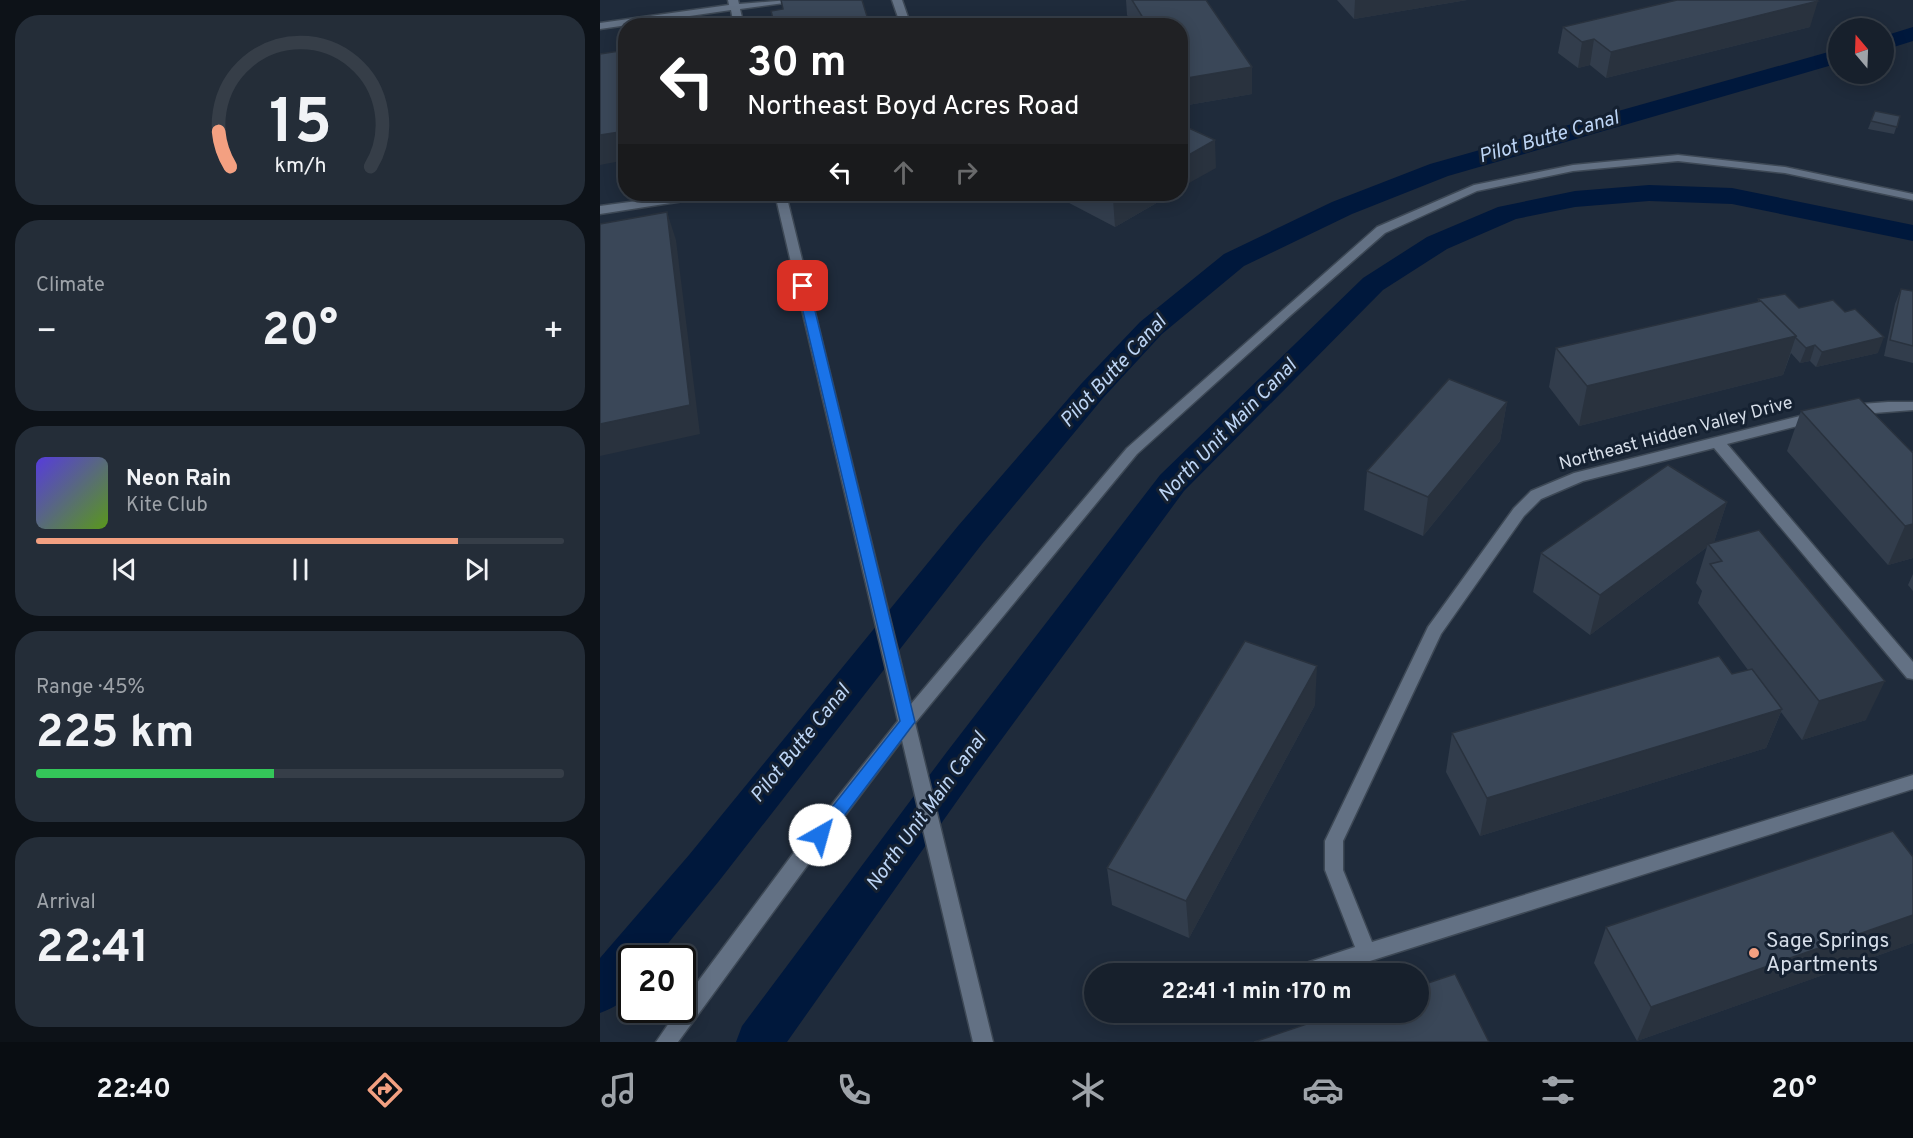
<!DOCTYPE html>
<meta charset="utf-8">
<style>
:root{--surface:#17202c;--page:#242d38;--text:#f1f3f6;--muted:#9ea3a9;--line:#363e48;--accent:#f3a081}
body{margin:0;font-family:Overpass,sans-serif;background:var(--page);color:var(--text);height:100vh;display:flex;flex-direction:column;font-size:22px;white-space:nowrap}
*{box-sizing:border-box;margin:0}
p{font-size:20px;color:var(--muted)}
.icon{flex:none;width:33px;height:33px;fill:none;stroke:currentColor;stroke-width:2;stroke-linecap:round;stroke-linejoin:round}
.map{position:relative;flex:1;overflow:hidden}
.drawer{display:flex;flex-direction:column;gap:15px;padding:15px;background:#0d1218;width:600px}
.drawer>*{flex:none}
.hud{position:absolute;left:18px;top:18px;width:570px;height:183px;border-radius:24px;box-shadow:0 3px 15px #0003,0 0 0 2px var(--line);background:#202124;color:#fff;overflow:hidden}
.needle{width:39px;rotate:341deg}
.tools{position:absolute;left:1228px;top:18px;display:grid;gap:12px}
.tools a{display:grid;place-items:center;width:66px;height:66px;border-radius:50%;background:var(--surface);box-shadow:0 3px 15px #0003,0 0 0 2px var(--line);font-size:30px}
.speed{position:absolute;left:18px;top:945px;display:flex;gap:12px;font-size:30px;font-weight:700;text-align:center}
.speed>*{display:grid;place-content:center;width:78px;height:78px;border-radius:50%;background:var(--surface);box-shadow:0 3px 15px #0003,0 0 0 2px var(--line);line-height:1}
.speed .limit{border:3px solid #111;border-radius:9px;background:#fff;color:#111}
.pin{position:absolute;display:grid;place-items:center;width:51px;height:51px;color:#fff;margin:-26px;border-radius:12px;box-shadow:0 3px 9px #0006}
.me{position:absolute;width:66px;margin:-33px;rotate:38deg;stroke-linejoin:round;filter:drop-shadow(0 0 4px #0008)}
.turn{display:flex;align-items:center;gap:21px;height:126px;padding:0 30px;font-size:27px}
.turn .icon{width:78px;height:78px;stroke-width:2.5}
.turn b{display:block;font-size:42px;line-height:51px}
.lanes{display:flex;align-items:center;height:57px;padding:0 30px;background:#0003;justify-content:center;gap:30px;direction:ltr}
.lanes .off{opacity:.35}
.big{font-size:45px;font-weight:700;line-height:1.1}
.drawer .card{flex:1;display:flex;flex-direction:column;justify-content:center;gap:9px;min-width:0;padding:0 21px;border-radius:24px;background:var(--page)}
.drawer .dial{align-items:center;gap:0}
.dial svg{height:156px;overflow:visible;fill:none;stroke:var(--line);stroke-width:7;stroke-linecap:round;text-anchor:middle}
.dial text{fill:var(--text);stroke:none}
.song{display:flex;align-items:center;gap:18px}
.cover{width:72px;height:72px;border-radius:9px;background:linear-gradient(135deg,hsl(250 70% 55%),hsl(90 70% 35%))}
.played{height:6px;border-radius:3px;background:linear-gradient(90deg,var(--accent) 80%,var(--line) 80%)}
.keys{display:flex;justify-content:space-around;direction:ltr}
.heat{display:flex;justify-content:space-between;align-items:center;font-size:33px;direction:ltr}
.charge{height:9px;border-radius:4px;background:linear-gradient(90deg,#34c759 45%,var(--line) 0)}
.trip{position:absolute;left:484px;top:963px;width:345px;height:60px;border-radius:30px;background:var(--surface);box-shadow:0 3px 15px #0003,0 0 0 2px var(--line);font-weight:700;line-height:60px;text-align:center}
.tabs{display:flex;height:96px;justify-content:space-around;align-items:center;background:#090d12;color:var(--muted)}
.tabs .icon{width:42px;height:42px}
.tabs .active{color:var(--accent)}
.tabs b{font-size:27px;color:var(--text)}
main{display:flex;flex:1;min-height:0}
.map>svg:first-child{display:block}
</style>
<main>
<section class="drawer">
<div class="card dial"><svg viewBox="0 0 100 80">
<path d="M14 69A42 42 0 1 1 86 69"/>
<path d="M14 69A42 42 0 0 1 8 51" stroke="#f3a081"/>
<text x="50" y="56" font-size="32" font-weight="700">15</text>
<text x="50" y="72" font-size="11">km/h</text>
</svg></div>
<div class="card"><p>Climate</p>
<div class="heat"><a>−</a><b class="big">20°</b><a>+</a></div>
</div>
<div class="card">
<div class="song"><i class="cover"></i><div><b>Neon Rain</b><p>Kite Club</p></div></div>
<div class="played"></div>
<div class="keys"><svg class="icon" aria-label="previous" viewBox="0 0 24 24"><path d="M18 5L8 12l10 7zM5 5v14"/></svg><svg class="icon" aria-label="pause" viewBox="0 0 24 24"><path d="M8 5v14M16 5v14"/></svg><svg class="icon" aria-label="next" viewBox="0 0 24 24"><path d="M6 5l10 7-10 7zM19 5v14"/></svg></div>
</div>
<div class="card"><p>Range · 45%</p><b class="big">225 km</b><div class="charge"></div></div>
<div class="card"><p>Arrival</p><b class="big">22:41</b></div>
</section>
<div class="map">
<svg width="1313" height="1042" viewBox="0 0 1313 1042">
<rect width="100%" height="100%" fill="#1f2b3b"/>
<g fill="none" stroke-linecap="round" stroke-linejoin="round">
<g fill="#00183c" fill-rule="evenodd">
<path d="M1313,27V41L1284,50V36Z"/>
<path d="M1239,49V63L848,176L752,214L644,266L562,334L503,398L382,544L119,881L56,958H32C32,990 32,1001 0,1013V958L89,855L358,526L481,384L540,322L624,254L732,202L830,164Z"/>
<path d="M1049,185L1132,188L1313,225V241L1132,204L1049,201L975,207L916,219L847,249L783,290L584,491L374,777L187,1042H136L142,1026L346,753L560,475L763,278L827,237L898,207L975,191Z"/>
</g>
<defs>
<g id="minor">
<path d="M128,0H138L139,4L189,0L184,3L140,9L144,26H134L131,10L0,29V23L129,5Z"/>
<path d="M292,0H302L311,26H301Z"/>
<path d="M1078,155L1185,167L1313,194V200L1185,173L1078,161L973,171L877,191L785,233L691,315L537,454L315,723L393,1042H373L302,740L212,859L78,1042H56L78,1010H82V1003L198,847L298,721L175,194H186L311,704L527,448L777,227L874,185L973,165Z"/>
<path d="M89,194H115L109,197L0,214V206Z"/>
<path d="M1288,402H1313V410L1248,415L1241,410L1248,405Z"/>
<path d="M1216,412L1223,417L1221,420L1127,444L1313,662V679L1307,678L1114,448L983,481L941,499L924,516L841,634L743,841V870L772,942L1313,775V789L729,974H688L691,968L755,947L725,870V841L828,627L914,508L931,491L974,473Z"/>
</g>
</defs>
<use href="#minor" stroke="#3d4855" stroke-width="3"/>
<use href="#minor" fill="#637184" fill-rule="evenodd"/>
</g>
<g fill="#323d4c">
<path d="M526,0H606L652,94L582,106L580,104V26H534L527,15Z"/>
<path d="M737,0H867L754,19Z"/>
<path d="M963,27H1210L1006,78L990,65L978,68L958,53Z"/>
<path d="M1275,111L1300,116L1294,134L1268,129Z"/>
<path d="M452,194H572L515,227Z"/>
<path d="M1301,289L1313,291V363L1284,356L1295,304Z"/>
<path d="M1158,299L1199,308L1278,353L1216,367L1210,361L1200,363L1191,353L1183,375L979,426L949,387L956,348L1158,302Z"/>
<path d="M907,402L900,441L823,536L764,510L767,471Z"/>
<path d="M1201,411L1312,452L1313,450V558L1288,565L1187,451Z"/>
<path d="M1127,502L1114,542L1266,720L1202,740L1181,712L1166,748L880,836L846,772L852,733L1132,674L1148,670L1098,603L1102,591L1096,583L1107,547L990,635L933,592L941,553Z"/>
<path d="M1313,574V591L1308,585Z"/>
<path d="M715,705L589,938L512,905L507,868Z"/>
<path d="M1313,857V943L1037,1041L994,963L1006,927Z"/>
</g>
<g fill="#29323e">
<path d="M755,0H867L754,19Z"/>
<path d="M1218,1L1210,27L1006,78L1011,52Z"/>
<path d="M188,21L189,26H174V23Z"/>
<path d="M994,39L990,65L978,68L982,42Z"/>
<path d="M652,67V94L582,106L581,79Z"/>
<path d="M26,131V160L0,165V135Z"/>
<path d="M615,140L616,168L580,188V160Z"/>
<path d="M522,194H572L515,227L513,199Z"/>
<path d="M67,212L76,240L100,434L0,456V424Z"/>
<path d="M1196,336L1183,375L979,426L987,386Z"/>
<path d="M1284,337L1278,353L1216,367L1222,352Z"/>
<path d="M1215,345L1210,361L1200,363L1206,348Z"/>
<path d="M907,402L900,441L823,536L828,497Z"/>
<path d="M1127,502L1114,542L1108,544L1107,547L990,635L1000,595Z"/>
<path d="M1313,524V558L1288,565L1305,526Z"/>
<path d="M717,666L715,705L589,938L586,901Z"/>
<path d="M1285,681L1266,720L1202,740L1219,701Z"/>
<path d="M1182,709L1166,748L880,836L887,798Z"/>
<path d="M1313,915V943L1037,1041L1051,1007Z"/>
</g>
<g fill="#3a4758" stroke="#29323e" stroke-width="1.5">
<path d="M181,0H262L270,26H189L188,21L174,23L171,11L183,9Z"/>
<path d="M532,0H606L652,67L581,79L580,26H548Z"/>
<path d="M1077,0H1216L1218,1L1011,52L994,39L982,42L963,27Z"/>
<path d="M26,50V131L0,135V54Z"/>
<path d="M1275,111L1300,116L1297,127L1271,121Z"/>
<path d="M580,124L615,140L580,160Z"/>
<path d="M502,194H522L513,199Z"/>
<path d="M67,212L90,405L0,424V224Z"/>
<path d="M1301,289L1313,291V346L1290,340Z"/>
<path d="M1185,294L1199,308L1233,300L1245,312L1255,309L1284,337L1222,352L1215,345L1206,348L1195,337L1196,336L1158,299Z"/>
<path d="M1161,301L1196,336L987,386L956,348Z"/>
<path d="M849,379L907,402L828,497L767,471Z"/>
<path d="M1259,398L1313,453V524L1305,526L1201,411Z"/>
<path d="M1068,465L1127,502L1000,595L941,553Z"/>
<path d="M1159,530L1285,681L1219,701L1110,564L1122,561L1108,544Z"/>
<path d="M645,641L717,666L586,901L507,868Z"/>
<path d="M1119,656L1132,674L1152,669L1182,709L887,798L852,733Z"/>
<path d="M1293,831L1313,857V915L1051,1007L1006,927Z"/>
<path d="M855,974L889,1042H654L742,1012H819V986Z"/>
</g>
<path fill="#1a73e8" stroke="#114b97" stroke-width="1.5" d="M203,283L209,286L315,722L226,840L220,842L214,840L212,835L214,830L300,721L197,286Z"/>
<circle fill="#f3a081" stroke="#152131" stroke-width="2" cx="1154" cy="953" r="6"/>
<g text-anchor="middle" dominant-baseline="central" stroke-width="6" stroke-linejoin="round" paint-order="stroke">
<g font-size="18" fill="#d5dde8" stroke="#152131">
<text transform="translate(1076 434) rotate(-15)">Northeast Hidden Valley Drive</text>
</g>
<g font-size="20" font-style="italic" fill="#bdd5f5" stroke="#152131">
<text transform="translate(949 138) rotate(-16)">Pilot Butte Canal</text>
<text transform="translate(514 372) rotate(-47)">Pilot Butte Canal</text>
<text transform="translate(628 431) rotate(-46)">North Unit Main Canal</text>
<text transform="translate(201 744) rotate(-51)">Pilot Butte Canal</text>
<text transform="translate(327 812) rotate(-54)">North Unit Main Canal</text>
</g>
<g font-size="21" fill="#d5dde8" stroke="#152131" text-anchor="start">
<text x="1166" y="941">Sage Springs<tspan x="1166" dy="24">Apartments</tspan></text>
</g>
</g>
</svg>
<div class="tools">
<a><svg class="needle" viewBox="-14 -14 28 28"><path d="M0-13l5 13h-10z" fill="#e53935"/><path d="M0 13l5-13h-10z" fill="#9ea3a9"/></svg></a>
</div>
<div class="speed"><div class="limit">20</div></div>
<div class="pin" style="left:203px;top:286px;background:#d93025"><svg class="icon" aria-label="arrive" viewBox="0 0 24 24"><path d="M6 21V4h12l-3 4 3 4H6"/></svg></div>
<svg class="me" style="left:220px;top:835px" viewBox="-20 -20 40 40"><circle r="19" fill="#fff"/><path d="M0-13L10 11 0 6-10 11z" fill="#1a73e8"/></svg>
<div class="trip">22:41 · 1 min · 170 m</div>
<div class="hud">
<div class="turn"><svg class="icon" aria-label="left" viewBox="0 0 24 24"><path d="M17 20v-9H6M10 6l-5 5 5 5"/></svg><div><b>30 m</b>Northeast Boyd Acres Road</div></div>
<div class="lanes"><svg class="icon" aria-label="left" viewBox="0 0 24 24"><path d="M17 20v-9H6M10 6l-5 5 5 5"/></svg><svg class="icon off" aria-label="ahead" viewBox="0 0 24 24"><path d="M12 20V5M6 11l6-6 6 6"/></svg><svg class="icon off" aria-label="right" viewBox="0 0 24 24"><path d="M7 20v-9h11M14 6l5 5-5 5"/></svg></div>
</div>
</div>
</main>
<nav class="tabs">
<b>22:40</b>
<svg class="icon active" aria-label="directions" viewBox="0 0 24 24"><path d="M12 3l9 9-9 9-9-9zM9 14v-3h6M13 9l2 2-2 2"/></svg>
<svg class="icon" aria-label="music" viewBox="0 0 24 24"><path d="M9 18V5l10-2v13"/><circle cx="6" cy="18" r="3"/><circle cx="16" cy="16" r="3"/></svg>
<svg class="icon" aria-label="phone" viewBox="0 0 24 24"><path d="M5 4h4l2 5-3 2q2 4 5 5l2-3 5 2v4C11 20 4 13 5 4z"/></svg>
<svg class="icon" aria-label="climate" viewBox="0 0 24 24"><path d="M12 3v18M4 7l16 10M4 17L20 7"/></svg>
<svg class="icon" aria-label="car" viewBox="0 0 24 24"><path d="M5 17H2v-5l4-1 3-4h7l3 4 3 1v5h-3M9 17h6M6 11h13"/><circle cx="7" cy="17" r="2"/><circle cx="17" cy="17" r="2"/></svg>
<svg class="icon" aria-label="filters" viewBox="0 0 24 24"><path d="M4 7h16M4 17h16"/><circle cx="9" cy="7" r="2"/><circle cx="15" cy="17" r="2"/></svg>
<b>20°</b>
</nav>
